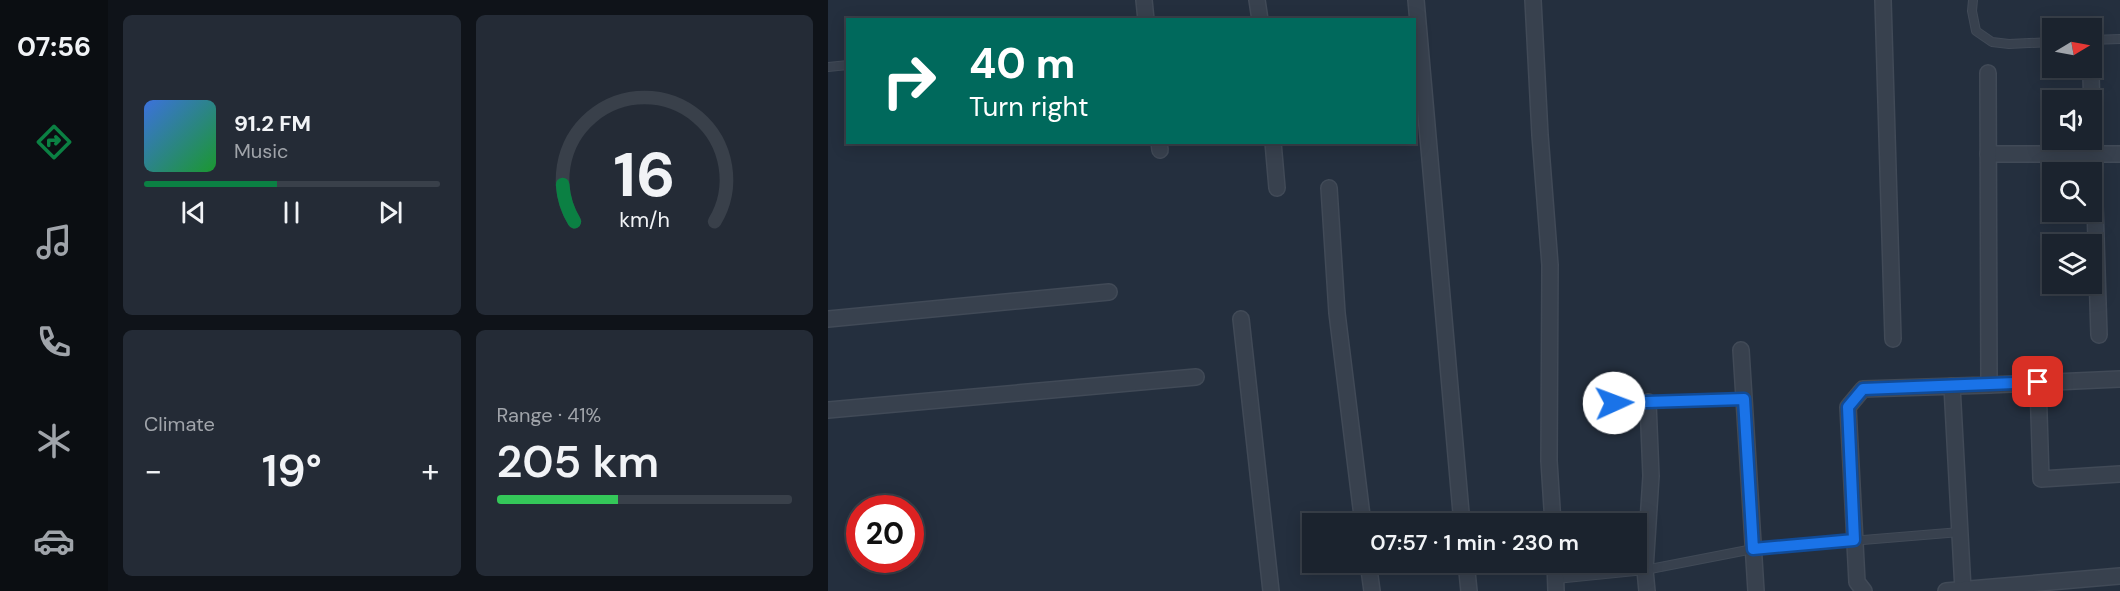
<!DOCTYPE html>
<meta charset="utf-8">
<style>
:root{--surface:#1b232e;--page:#242b36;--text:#f1f3f6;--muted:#a0a4aa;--line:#39404a;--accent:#0b8043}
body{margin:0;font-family:"DM Sans",sans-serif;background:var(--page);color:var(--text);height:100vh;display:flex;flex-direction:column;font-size:22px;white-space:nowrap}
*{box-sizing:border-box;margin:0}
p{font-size:20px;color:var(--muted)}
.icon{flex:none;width:33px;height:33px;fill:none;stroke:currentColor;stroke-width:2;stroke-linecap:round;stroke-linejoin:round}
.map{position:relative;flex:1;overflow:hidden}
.drawer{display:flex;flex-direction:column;gap:15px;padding:15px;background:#0f1319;width:720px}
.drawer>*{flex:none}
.hud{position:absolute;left:18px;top:18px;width:570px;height:126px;border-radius:0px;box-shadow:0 3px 15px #0003,0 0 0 2px var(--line);background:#00695c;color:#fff;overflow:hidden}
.needle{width:39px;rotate:80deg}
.controls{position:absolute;left:1214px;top:18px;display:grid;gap:12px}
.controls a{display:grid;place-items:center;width:60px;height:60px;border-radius:0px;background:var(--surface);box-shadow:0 3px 15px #0003,0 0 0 2px var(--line);font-size:30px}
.speed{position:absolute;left:18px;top:495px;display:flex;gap:12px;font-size:30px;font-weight:700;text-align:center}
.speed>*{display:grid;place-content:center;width:78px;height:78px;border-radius:50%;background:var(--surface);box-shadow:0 3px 15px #0003,0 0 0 2px var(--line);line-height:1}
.speed .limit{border:9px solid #d22;background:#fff;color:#111}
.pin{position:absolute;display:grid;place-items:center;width:51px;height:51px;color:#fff;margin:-26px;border-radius:12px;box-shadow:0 3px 9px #0006}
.me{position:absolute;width:66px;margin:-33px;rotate:88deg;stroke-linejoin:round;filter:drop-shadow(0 0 4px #0008)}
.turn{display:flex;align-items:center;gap:21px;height:126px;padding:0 24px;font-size:27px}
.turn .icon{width:78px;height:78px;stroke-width:2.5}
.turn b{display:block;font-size:42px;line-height:51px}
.big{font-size:45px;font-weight:600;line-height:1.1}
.drawer .tile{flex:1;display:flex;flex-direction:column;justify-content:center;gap:9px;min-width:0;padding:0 21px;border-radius:9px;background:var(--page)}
.drawer .dial{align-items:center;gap:0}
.dial svg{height:156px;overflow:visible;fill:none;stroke:var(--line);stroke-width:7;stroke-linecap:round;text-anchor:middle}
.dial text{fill:var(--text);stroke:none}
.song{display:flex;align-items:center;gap:18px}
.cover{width:72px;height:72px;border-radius:9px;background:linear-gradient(135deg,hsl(220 70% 55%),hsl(130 70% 35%))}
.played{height:6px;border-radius:3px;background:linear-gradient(90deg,var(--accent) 45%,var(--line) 45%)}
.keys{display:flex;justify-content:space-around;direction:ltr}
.heat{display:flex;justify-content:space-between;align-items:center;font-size:33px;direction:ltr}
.charge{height:9px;border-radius:4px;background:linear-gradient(90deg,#34c759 41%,var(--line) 0)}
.drawer .tiles{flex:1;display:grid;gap:15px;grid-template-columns:repeat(2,1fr)}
.trip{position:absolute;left:474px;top:513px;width:345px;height:60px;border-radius:0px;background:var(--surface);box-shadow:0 3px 15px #0003,0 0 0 2px var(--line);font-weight:600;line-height:60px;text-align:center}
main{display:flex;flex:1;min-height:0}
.menu{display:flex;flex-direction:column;width:108px;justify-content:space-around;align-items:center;background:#0b0e12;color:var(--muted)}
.menu .icon{width:42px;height:42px}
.menu .current{color:var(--accent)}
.menu b{font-size:27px;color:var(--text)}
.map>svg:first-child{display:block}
</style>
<main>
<nav class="menu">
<b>07:56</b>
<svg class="icon current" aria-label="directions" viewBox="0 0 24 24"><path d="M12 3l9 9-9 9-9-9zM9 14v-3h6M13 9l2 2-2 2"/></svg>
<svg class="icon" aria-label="music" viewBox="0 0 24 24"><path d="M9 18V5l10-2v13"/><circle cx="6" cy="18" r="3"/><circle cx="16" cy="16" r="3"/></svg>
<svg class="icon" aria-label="phone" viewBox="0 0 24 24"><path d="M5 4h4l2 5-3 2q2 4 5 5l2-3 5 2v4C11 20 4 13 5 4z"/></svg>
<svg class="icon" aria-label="climate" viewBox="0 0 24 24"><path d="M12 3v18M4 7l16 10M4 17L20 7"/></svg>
<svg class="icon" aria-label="car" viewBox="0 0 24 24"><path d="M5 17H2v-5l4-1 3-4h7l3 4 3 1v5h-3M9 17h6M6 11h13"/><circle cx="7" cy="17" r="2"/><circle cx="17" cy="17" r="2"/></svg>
</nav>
<section class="drawer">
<div class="tiles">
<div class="tile">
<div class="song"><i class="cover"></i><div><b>91.2 FM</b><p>Music</p></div></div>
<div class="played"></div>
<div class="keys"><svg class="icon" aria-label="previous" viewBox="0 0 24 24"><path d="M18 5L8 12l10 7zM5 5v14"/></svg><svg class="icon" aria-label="pause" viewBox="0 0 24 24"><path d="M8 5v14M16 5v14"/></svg><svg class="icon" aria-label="next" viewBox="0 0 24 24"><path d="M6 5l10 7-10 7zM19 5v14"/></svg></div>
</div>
<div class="tile dial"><svg viewBox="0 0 100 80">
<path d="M14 69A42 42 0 1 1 86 69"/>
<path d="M14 69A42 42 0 0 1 8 50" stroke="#0b8043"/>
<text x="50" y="56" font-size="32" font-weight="700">16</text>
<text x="50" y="72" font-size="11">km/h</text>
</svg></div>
<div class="tile"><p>Climate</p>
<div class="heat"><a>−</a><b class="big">19°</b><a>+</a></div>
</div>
<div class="tile"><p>Range · 41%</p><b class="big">205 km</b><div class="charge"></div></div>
</div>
</section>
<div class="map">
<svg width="1292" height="591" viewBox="0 0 1292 591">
<rect width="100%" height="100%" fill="#242f3e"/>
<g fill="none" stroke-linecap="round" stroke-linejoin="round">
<defs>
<g id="lane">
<path d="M1145,0L1144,11L1148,31L1164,42L1181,44L1224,42"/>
<path d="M1263,40L1292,39"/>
<path d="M0,67L20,65"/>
<path d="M786,403L916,399"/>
<path d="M728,579L817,570L925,549L1132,532"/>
</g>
<g id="street">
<path d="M316,0L318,20"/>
<path d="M429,0L432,20"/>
<path d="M588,0L634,524"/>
<path d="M705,0L712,135L722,265L721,461L725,524"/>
<path d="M1055,0L1065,339"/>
<path d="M1263,77L1271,335"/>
<path d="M331,142L332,150"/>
<path d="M445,142L449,188"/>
<path d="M1160,154H1292"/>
<path d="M501,188L509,313L535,524"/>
<path d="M0,319L281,292"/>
<path d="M413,319L443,591"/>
<path d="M913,350L928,591"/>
<path d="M1210,382L1213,479L1292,474"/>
<path d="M1161,385L1292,379"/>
<path d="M1124,386L1135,590"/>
<path d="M0,410L368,377"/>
<path d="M540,562L544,591"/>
<path d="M638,562L641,591"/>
<path d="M727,562L728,591"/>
<path d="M819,591L817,570L823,476L820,402"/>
<path d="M1036,591L1029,582L1020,407L1035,389L1161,385L1160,73"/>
<path d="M1118,591L1292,576"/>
</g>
</defs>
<use href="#lane" stroke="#414a57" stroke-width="10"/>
<use href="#street" stroke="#414a57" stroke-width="18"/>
<use href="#lane" stroke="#38414e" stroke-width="8"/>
<use href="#street" stroke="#38414e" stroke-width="15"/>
</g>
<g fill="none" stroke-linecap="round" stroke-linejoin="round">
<defs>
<path id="route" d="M786,403L916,399L925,549L1026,540L1020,407L1035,389L1210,382"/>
</defs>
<use href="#route" stroke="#114b97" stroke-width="15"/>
<use href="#route" stroke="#1a73e8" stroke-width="10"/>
</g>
</svg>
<div class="controls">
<a><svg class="needle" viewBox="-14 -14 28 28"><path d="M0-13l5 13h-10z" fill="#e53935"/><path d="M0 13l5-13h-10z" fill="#a0a4aa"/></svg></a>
<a><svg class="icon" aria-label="sound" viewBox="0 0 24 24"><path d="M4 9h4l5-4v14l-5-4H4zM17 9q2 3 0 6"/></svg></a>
<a><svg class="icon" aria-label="search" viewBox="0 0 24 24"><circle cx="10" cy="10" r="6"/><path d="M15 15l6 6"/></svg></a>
<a><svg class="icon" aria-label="layers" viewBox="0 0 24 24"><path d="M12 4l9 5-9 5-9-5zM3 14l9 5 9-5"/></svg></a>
</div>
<div class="speed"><div class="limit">20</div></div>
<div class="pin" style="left:1210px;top:382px;background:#d93025"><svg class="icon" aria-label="arrive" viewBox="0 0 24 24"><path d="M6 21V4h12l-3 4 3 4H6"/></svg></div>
<svg class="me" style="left:786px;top:403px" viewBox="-20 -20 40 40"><circle r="19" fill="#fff"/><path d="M0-13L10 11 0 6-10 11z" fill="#1a73e8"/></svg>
<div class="trip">07:57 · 1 min · 230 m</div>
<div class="hud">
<div class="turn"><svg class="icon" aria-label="right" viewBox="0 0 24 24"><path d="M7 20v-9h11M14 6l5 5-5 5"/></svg><div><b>40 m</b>Turn right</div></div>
</div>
</div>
</main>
